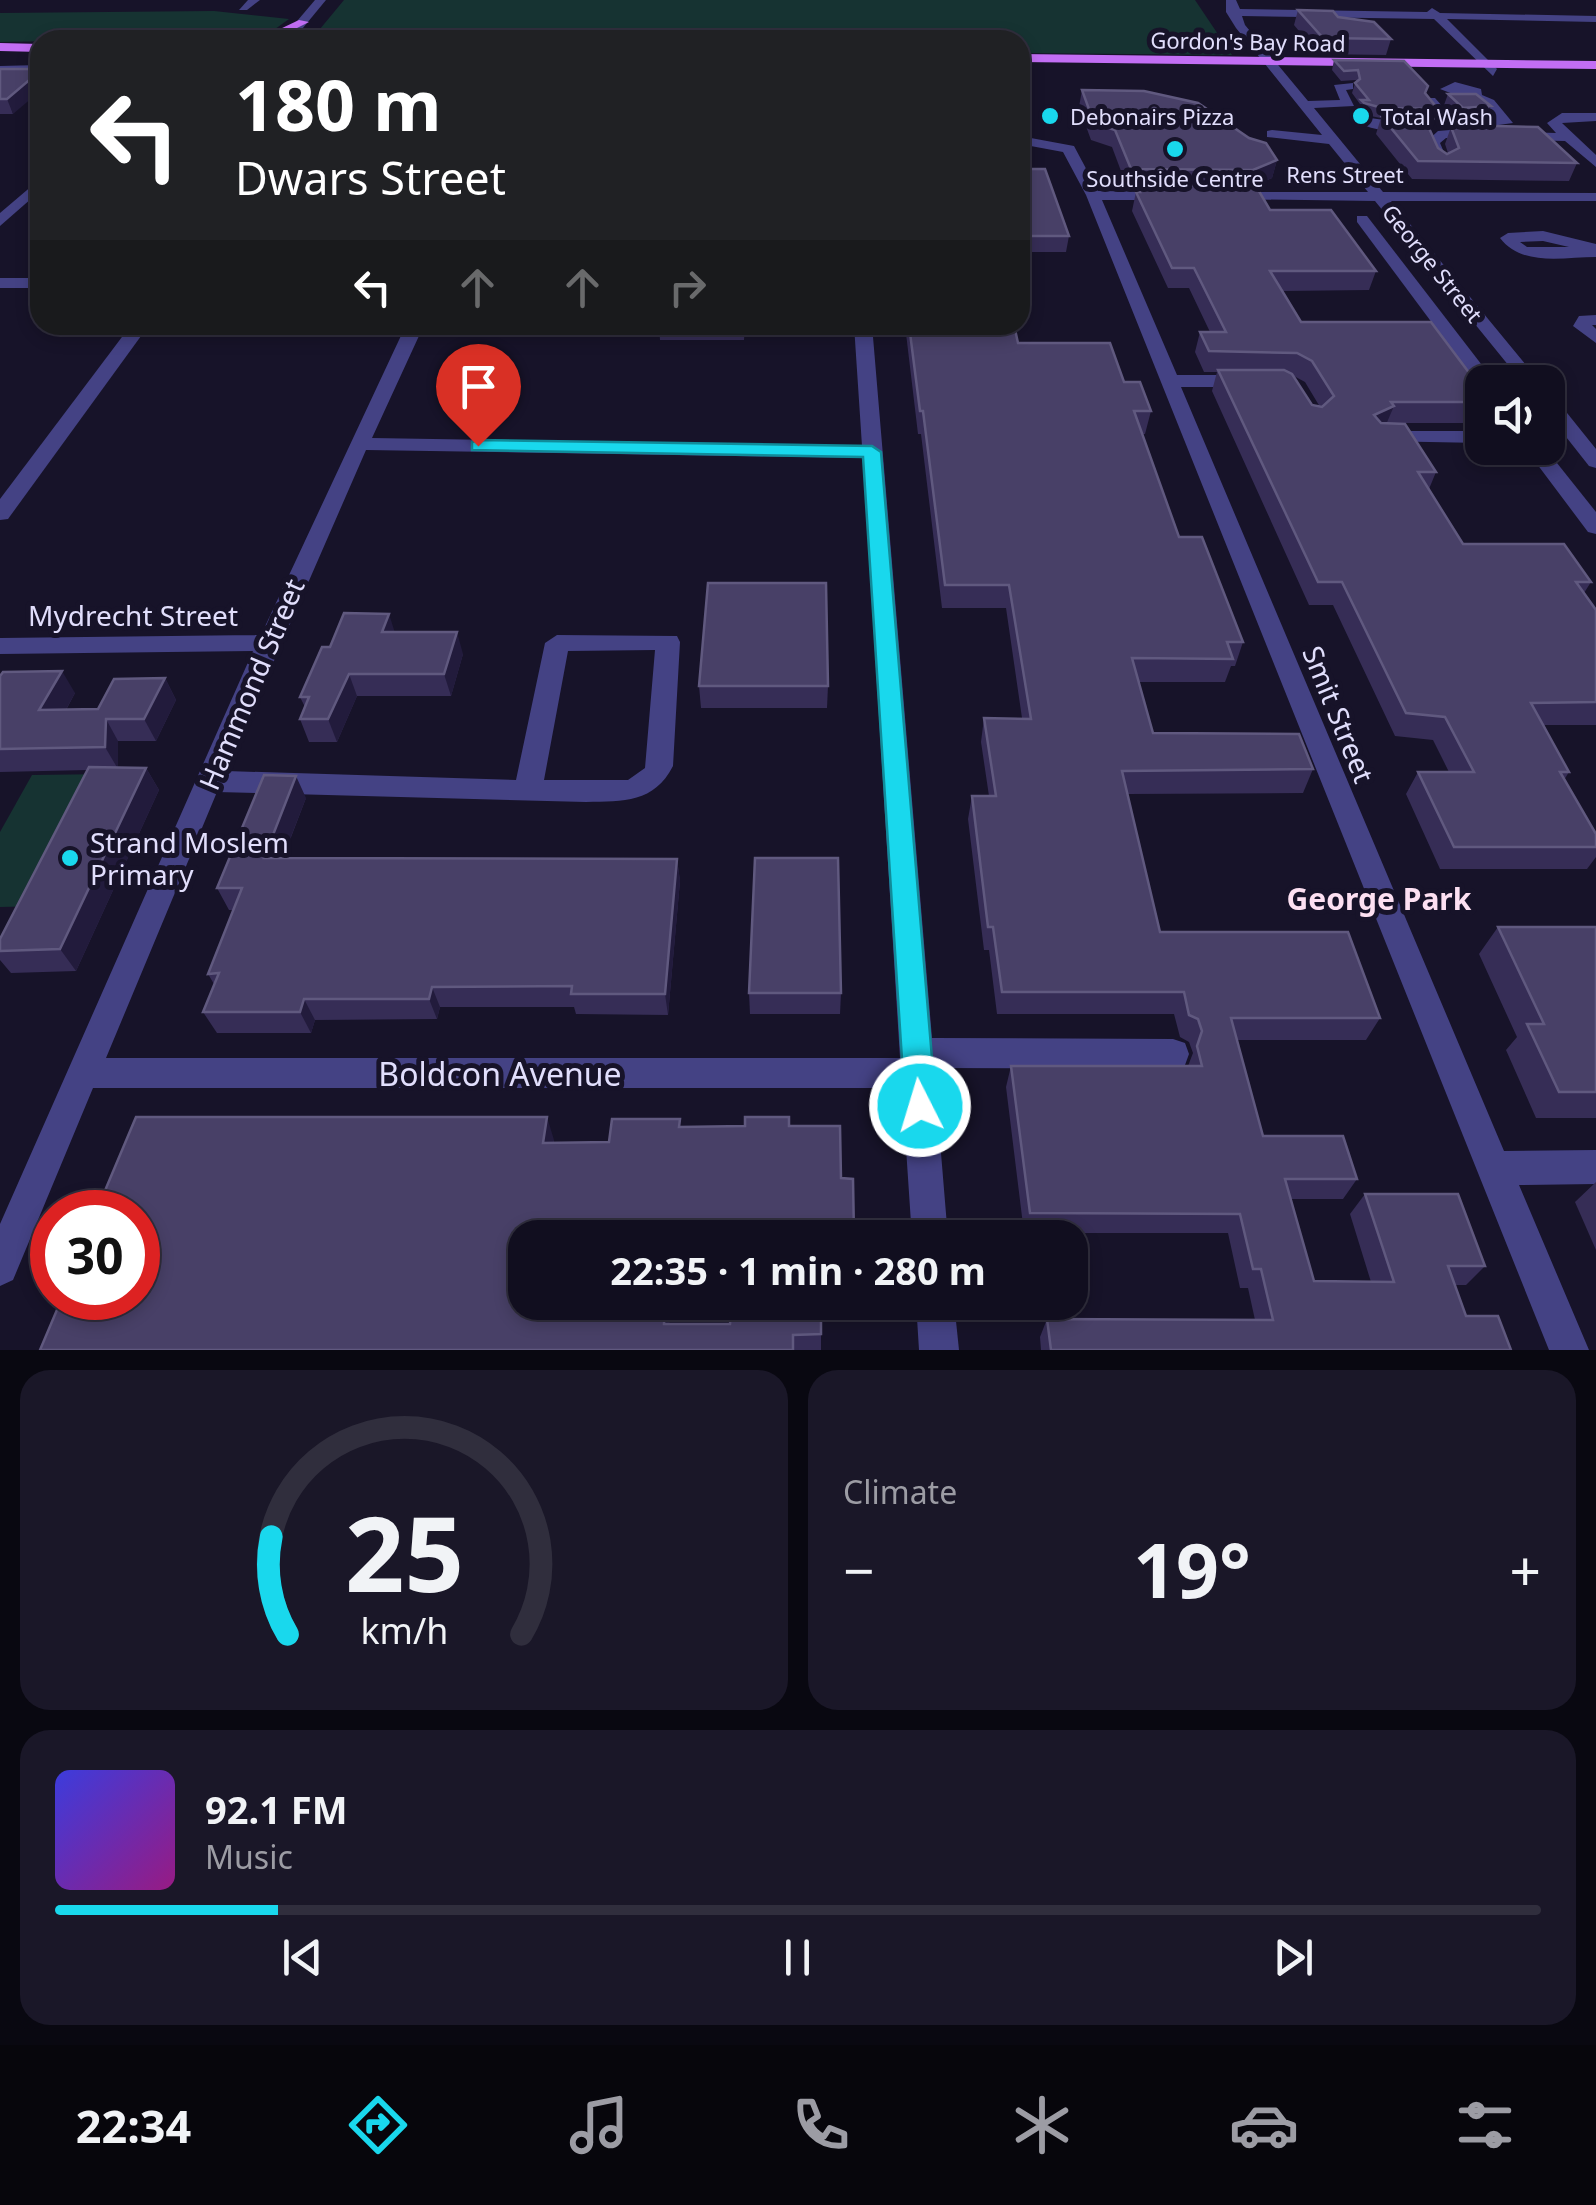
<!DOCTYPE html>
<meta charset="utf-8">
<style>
:root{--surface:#110e1f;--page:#1a1728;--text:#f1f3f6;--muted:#9c9ca4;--line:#302e3d;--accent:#19d8ed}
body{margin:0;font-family:"Noto Sans",sans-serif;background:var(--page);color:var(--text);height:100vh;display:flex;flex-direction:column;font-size:38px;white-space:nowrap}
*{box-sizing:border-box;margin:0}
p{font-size:32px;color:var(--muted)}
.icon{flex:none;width:55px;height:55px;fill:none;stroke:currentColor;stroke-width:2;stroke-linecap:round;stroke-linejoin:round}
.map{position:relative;height:1350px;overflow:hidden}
.panel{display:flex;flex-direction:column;gap:20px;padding:20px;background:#090811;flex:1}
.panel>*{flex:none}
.guide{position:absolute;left:30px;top:30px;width:1000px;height:305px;border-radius:30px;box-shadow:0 5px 15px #0003,0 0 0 2px var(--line);background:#202124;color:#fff;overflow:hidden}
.fabs{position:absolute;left:1465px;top:365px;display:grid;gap:20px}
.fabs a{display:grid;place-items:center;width:100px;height:100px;border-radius:20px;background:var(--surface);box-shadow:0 5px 15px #0003,0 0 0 2px var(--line);font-size:50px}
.speed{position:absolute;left:30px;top:1190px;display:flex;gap:20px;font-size:50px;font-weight:700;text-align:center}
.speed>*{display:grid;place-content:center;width:130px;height:130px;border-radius:50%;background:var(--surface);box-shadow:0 5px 15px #0003,0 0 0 2px var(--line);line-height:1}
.speed .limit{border:15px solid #d22;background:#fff;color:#111}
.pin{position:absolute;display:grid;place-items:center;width:85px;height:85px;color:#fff;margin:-102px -42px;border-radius:50% 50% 50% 0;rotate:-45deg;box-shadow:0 0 10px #0007}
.pin .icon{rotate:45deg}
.me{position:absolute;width:110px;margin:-55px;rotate:355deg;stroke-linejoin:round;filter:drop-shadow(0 0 8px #0008)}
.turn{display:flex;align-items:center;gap:35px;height:210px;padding:0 40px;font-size:45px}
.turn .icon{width:130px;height:130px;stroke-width:2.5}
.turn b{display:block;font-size:70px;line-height:85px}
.lanes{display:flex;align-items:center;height:95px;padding:0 40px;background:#0003;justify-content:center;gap:50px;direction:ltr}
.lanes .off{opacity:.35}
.big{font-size:75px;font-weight:700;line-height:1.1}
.panel .tile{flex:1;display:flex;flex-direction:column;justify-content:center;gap:15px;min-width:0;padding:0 35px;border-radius:30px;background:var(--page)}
.panel .dial{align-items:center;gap:0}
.dial svg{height:260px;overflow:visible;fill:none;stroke:var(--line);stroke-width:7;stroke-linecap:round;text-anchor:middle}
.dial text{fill:var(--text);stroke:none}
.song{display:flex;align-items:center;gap:30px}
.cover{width:120px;height:120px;border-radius:15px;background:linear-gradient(135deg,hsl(240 70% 55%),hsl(310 70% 35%))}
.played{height:10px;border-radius:5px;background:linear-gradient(90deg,var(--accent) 15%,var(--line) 15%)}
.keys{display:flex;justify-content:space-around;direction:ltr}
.heat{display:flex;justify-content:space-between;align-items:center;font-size:55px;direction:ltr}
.panel .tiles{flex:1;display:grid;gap:20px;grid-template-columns:1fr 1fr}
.tile:last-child{grid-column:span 2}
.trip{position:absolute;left:508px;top:1220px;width:580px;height:100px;border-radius:30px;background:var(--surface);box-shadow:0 5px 15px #0003,0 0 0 2px var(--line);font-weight:700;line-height:100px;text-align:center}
.menu{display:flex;height:160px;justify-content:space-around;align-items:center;background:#07060c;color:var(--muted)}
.menu .icon{width:70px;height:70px}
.menu .on{color:var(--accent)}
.menu b{font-size:45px;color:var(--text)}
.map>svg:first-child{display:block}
</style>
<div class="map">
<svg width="1596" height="1350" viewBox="0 0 1596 1350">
<rect width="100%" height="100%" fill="#171329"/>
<g fill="#163332">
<path d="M344,0H1195L1232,55L1020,53V40H322L315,35Z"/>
<path d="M214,11L289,19L271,32L245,38L0,42V13Z"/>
<path d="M111,774L45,906L0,907V832L32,775Z"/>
</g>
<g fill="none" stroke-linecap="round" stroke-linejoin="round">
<g fill="#444284" fill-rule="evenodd">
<path d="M248,0H260L247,10H239Z"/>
<path d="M315,0H326L293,40H281Z"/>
<path d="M1226,0H1236L1240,9L1427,12L1432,8L1440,13L1596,16V22L1447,19L1497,69L1493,76L1434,19L1242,16L1245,25L1308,101L1340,100L1334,85L1353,83V89L1346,90L1354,106L1314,108L1383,192L1596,193V201H1391L1540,382H1522L1375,201L1223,199L1221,196L1228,192H1368L1329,144L1267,137V131L1272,130L1322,135L1236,28L1226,12Z"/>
<path d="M40,65V73L0,74V66Z"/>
<path d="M1455,82L1481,89L1482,95L1494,100L1513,123L1462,130L1556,133L1547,123L1562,113H1596V121L1562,123L1596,155V167L1565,141L1446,138L1440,143L1449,164L1437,167L1426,142L1438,131L1450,130L1425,104V98H1435L1457,123L1496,120L1484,106L1440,89Z"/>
<path d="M1364,116C1380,122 1404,119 1416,126C1401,135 1375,131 1359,123V117Z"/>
<path d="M1020,136L1074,146L1098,191L1168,192L1175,196L1168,200H1102L1177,375H1250L1259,381L1250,387H1181L1504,1151L1596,1150V1184L1519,1185L1589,1350H1549L1086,195L1063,152L1020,144Z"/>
<path d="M40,179V191L0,226V213Z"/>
<path d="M1357,216H1367L1495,382L1479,386L1357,222Z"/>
<path d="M1543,231L1596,244V257C1563,257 1522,267 1500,238L1508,233ZM1543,241L1569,247H1527L1520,242Z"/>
<rect x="0" y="278" width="40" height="10"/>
<path d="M1596,315V325H1592L1596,329V343L1573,326L1579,316Z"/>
<path d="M131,325H149L8,519L0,520V499Z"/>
<path d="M406,325H424L372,438L862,446L854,325H872L932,1038L1173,1039L1185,1043L1189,1054L1185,1065L1173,1069L934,1068L948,1238H912L902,1088H93L13,1280L0,1286V1224L253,651L0,654V638L261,635ZM366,450L863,458L900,1058H106L217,792L586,802C624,801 654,803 673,766L680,642L677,636L557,635L545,643L516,780L226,771ZM655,650L645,768L628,780H544L568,651Z"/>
<path d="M1548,396L1555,398L1596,449V468L1589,466L1548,414Z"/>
<path d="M1383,431H1482V443L1376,441L1373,437Z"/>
<path d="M1525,448H1545L1596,512V534L1588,532Z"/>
<path d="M916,1302H954L959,1350H919Z"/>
</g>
<g fill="#c26ef4" fill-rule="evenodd">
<path d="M299,20L309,22L273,40H257Z"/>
<path d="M0,43L40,44V52L0,51Z"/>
<path d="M1020,54L1596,61V69L1020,62Z"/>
</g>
</g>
<g fill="#362d56" fill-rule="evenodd">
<path d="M1298,10L1338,17L1391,39L1386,55L1318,54L1294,25Z"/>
<path d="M1334,60L1425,94L1438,109L1430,130L1438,148L1447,154L1448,153L1445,144L1451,127L1577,163L1569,181L1412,179L1376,134L1381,118L1360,114L1358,111L1360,104L1352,93L1356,80L1341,81L1332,70Z"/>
<path d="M0,69L13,114H0Z"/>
<path d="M1082,90L1277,160L1272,178L1254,186L1270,210L1376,271L1369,290L1282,291L1301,322L1482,390V423H1387L1436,472L1429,489L1463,544L1591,582L1584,593L1596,610V725H1544L1569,772L1564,780L1596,834V857L1587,869H1440L1406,794L1418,772H1449L1433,740L1395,736L1333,605H1309L1212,391L1217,372H1204L1195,352L1200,332H1210L1189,288H1168L1132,211L1137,187H1127L1112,147L1091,140L1079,107ZM1292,375L1305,382L1320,407L1312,405Z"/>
<path d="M1448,94L1491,106L1487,117L1458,119L1444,105Z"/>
<path d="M1020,169L1069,236L1066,252H1020Z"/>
<path d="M487,325H565L562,334H489Z"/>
<path d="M659,325H745L744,340H660Z"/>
<path d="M905,325H1014L1018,343L1124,382L1151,411L1145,434H1142L1179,537L1243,642L1235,666H1231L1225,682H1139L1153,733L1313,769L1303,793L1127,794L1160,932L1380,1018L1366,1040H1237L1263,1136L1357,1179L1343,1199H1291L1314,1281L1371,1282L1350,1214L1365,1194L1485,1266L1466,1285H1455L1466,1316L1511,1350H1041L1040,1337L1047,1319L1255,1320L1248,1288H1240L1228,1233H1024L1006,1087L1011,1066H1188L1193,1053L1189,1042L1180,1037L1174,1014H997L989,950H984L968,819L972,796H989L981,742L984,718H1022L1006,608H942L921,434H918Z"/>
<path d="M395,632L463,654L451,696H357L337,742H309L300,719L305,707L300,697L330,647Z"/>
<path d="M0,676L75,693L66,710L98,709L165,678L176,700L156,741H118V767L146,768L159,790L76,971L11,973L0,960V939L88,770L0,772Z"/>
<path d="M699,686H828L827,708H701Z"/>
<path d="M306,798L283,858L677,859L680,881L668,1015L576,1014L574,1007H440L437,1019L315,1020L311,1033H217L203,1012L214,984L208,974L234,910H229L217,888Z"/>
<path d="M1498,927H1596V1118H1536L1506,1050L1517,1037L1479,954Z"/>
<path d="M749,993H841L840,1014H750Z"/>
<path d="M789,1126L841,1178L854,1238H525L669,1324L821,1334V1350H40L554,1140V1142H609L681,1127Z"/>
<path d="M1596,1182V1250L1575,1202Z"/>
</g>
<g fill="#221b3c">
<path d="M40,71V91L13,114L7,99Z"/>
<path d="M1277,160L1272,178L1249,188L1253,170Z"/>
<path d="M1394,406L1385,427L1374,415Z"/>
<path d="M389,614L396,636L382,632Z"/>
<path d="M457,632L463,654L451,696L444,674Z"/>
<path d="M62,671L75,693L53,733L39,710Z"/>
<path d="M349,674L357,696L337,742L328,719Z"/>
<path d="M165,678L176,700L156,741L144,719Z"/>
<path d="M106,719L118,741V769L105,747Z"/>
<path d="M146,768L159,790L76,971L60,949Z"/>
<path d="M296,776L306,798L274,880L264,858Z"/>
<path d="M677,859L680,881L668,1015L665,994Z"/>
<path d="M432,987L440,1007L437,1019L429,999Z"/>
<path d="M304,999L315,1020L311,1033L300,1012Z"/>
<path d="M547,1117L554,1140L550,1165L543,1143Z"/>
<path d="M665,1302H671L668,1343L664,1324Z"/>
</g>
<g fill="#484067" stroke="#60597f" stroke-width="2.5">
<path d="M1298,10L1333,11L1338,17L1374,22L1391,39L1323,38Z"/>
<path d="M1334,60L1404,61L1428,86L1425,93L1438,109L1382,108L1364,103L1361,100H1369L1355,83L1360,79L1358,70L1344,71Z"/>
<path d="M0,69H40V71L7,99H0Z"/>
<path d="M1082,90L1144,91L1198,103L1249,138L1266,143L1277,160L1253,170L1131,169L1115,130L1094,123Z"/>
<path d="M1448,94H1476L1491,106L1463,108Z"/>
<path d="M1382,117H1435L1428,126L1438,148L1447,154L1459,148L1451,127L1454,125L1538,127L1577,163L1418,161Z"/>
<path d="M1020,169H1045L1069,236H1020Z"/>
<path d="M1137,185L1256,186L1270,210H1331L1376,271H1270L1301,322H1431L1482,390V402H1391L1394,406L1374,415L1381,423L1405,424L1436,472H1418L1463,544H1564L1591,582H1576L1596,610V702L1531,703L1569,772H1560L1596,834V847H1454L1418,772H1474L1445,717L1406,713L1342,582H1318L1218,370H1284L1292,374L1312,405L1322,407L1334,396L1312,361L1297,353L1209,351L1200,332H1226L1194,268H1172L1136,192H1140Z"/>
<path d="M909,325H1014L1018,343H1110L1124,382H1140L1151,411H1134L1179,537H1202L1243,642H1227L1233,659L1132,658L1153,733L1299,734L1313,769L1122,771L1160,932H1348L1380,1018H1231L1263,1136H1343L1357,1179H1285L1314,1281L1394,1282L1365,1194H1458L1485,1266H1448L1466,1316H1498L1511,1350H1051L1047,1319L1273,1320L1261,1269H1253L1240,1214L1030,1213L1011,1066H1202L1197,1046L1202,1031L1198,1019L1189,1015L1184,992H1002L993,927H988L972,796H996L984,718L1031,719L1009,585H945L923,411H920Z"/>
<path d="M708,583H826L828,686H699Z"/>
<path d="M344,613L389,614L382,632H457L444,674H349L328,719H300L309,697H300L322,647H330Z"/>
<path d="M62,671L39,710L98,709L114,679L165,678L144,719H106L105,747L0,749V676L3,672Z"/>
<path d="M89,767L146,768L60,949L0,951V939Z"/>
<path d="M264,775L296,776L264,858L677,859L665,994H571L572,986L432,987L429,999H304L300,1012H203L219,973L208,974L242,888H217Z"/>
<path d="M755,858H838L841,993H749Z"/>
<path d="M1498,927H1596V1092H1559L1527,1024H1544Z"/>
<path d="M136,1117H547L543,1143L609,1142L612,1119H680L679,1127L745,1126V1117H789V1126H840L841,1178L853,1179L854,1235H820V1238H735V1235H670V1238H525V1302H665L664,1324H730L732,1302H821V1334L793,1335V1350H40L62,1298H138V1212H96Z"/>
</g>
<path fill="#19d8ed" stroke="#108c9a" stroke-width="2.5" d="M478,440L872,446L881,452L936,1106L931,1116L920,1121L910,1116L905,1106L863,457L472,450V442Z"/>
<g fill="#19d8ed" stroke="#171329" stroke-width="4">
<circle cx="1050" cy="116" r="10"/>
<circle cx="1361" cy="116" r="10"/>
<circle cx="1175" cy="149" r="10"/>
<circle cx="70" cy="858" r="10"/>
</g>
<g text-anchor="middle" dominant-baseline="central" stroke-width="10" stroke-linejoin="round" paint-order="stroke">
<g font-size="22" fill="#e1defc" stroke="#171329">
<text transform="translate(1248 41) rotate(1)">Gordon's Bay Road</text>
<text x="1345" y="174">Rens Street</text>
<text transform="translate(1433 263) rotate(51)">George Street</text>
</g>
<g font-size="22" fill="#e1defc" stroke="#171329" text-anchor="start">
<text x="1070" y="116">Debonairs Pizza</text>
<text x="1381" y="116">Total Wash</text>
<text x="1175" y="178" text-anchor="middle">Southside Centre</text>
</g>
<g font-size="28" fill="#e1defc" stroke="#171329">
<text x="133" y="615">Mydrecht Street</text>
<text transform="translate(251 684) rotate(-67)">Hammond Street</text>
<text transform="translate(1339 714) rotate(68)">Smit Street</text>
</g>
<g font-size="28" fill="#e1defc" stroke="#171329" text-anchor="start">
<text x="90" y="842">Strand Moslem<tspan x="90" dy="32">Primary</tspan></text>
</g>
<g font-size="30" font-weight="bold" fill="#fde0f2" stroke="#171329">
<text x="1379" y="898">George Park</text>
</g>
<g font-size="32" fill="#e1defc" stroke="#171329">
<text x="500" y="1073">Boldcon Avenue</text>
</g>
</g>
</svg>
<div class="fabs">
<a><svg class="icon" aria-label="sound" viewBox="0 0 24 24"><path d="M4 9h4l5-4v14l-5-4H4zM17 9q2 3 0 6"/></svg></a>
</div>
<div class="speed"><div class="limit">30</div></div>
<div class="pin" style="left:478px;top:446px;background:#d93025"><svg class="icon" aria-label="arrive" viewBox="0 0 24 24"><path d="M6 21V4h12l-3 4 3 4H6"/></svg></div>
<svg class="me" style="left:920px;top:1106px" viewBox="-20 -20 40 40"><circle r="17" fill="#19d8ed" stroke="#fff" stroke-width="3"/><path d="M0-11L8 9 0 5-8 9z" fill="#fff"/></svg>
<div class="trip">22:35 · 1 min · 280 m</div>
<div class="guide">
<div class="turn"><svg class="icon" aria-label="left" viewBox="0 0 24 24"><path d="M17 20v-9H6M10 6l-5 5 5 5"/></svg><div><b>180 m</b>Dwars Street</div></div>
<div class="lanes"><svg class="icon" aria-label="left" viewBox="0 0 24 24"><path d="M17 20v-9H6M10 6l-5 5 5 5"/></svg><svg class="icon off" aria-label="ahead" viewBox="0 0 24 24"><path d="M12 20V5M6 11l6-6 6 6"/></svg><svg class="icon off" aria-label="ahead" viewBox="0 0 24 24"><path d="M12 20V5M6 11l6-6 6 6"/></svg><svg class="icon off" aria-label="right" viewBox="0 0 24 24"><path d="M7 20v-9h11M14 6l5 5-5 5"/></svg></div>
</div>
</div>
<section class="panel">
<div class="tiles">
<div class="tile dial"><svg viewBox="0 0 100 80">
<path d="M14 69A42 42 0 1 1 86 69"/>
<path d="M14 69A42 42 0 0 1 9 39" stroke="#19d8ed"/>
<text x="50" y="56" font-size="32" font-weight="700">25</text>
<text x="50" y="72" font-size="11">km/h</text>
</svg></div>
<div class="tile"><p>Climate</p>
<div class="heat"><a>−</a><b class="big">19°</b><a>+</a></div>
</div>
<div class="tile">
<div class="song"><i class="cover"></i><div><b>92.1 FM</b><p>Music</p></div></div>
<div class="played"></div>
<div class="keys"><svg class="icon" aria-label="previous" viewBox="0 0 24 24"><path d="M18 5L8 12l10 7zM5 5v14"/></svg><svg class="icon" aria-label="pause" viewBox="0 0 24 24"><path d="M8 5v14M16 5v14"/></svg><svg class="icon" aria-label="next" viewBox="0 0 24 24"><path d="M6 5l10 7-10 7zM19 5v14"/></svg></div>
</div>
</div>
</section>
<nav class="menu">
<b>22:34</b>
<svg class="icon on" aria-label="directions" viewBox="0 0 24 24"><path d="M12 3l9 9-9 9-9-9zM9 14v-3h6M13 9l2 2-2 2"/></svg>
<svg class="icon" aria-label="music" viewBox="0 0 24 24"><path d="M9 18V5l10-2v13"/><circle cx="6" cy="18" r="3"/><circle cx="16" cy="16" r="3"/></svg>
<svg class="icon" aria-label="phone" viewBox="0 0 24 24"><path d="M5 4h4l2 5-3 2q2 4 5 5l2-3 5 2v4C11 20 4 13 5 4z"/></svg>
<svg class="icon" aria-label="climate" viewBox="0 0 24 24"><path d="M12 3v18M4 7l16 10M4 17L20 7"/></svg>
<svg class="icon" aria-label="car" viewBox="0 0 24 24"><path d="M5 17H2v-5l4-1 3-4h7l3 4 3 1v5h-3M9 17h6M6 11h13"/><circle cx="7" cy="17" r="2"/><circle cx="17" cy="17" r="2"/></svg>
<svg class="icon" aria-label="filters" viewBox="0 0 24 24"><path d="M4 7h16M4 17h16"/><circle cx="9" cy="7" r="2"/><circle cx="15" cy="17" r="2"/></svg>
</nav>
